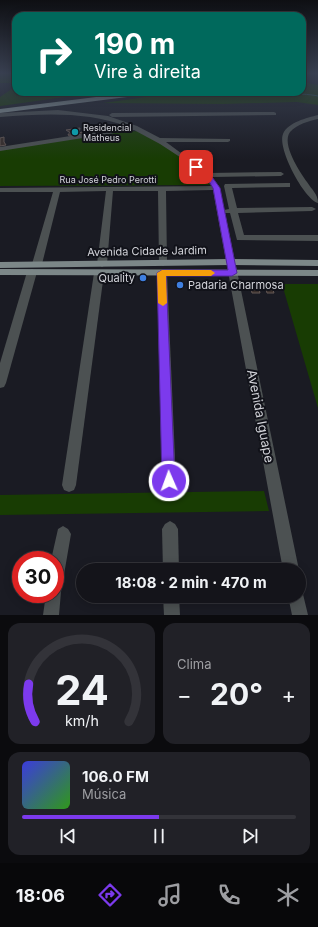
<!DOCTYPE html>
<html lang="pt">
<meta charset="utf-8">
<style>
:root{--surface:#14141a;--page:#212127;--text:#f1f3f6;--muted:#9d9ea2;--line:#333339;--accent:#7c3aed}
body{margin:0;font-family:Inter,sans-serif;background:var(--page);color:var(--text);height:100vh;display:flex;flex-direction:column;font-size:15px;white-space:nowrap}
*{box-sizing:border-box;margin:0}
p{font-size:13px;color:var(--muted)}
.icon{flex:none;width:22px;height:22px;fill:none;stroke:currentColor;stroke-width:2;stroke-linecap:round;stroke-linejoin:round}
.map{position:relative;height:615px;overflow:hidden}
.sheet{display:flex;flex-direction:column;gap:8px;padding:8px;background:#0b0b0e;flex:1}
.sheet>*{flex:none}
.hud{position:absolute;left:12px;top:12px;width:294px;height:84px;border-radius:12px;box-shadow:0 2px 10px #0003,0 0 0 1px var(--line);background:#00695c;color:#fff;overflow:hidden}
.speed{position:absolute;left:12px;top:551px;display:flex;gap:8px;font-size:20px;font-weight:700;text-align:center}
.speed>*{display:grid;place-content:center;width:52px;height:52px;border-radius:50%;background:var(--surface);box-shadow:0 2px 10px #0003,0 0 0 1px var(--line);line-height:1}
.speed .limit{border:6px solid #d22;background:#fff;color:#111}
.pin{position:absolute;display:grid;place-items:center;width:34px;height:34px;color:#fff;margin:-17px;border-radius:8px;box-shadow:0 2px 6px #0006}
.me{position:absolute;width:44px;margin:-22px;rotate:358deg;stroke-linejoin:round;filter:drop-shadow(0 0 3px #0008)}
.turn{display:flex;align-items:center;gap:14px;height:84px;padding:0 16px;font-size:18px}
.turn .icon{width:52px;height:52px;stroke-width:2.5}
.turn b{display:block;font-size:28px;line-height:34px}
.big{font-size:30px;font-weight:700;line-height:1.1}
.sheet .widget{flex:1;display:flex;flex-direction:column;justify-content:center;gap:6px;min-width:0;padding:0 14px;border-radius:12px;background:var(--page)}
.sheet .dial{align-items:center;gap:0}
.dial svg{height:104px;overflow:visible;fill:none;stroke:var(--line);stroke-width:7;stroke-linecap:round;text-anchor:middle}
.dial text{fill:var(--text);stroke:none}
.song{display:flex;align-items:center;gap:12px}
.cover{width:48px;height:48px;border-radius:6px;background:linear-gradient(135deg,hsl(240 70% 55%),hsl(110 70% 35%))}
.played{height:4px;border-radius:2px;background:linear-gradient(90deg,var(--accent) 50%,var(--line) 50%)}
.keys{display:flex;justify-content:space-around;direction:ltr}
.heat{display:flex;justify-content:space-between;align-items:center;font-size:22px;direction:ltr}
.sheet .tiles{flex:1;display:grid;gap:8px;grid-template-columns:1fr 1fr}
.widget:last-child{grid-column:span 2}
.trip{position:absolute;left:76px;top:563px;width:230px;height:40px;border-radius:20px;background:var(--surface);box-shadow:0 2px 10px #0003,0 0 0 1px var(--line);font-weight:700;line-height:40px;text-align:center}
.dock{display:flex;height:64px;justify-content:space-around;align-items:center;background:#08080a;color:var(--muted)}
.dock .icon{width:28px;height:28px}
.dock .selected{color:var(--accent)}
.dock b{font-size:18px;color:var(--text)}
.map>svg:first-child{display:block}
</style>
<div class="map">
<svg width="318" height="615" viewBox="0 0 318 615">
<rect width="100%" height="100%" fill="#1a1b23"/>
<g fill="#183c03">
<rect x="0" y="73" width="16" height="10"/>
<path d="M302,82L318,85V105L297,102L222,104L103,103L181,92H302Z"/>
<path d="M16,86V92H102L0,106V97Z"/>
<path d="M140,131C166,144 194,163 213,185L0,186V150L121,132Z"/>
<path d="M282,284H318V408Z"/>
<path d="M264,491L269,511L0,515V495Z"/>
</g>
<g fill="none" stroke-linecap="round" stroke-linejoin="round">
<path stroke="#2d5b5f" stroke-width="1" d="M288,92C291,94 311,94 318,96"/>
</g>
<g fill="#382e2b" stroke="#645855">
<path d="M80,128L79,133L82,132L83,134L69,136L68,134H72L66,130Z"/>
<path d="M4,137V142L6,145L0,146V138Z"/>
<path d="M258,283L259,287H265L264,284H271L274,293H267L266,289H259L260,293H252L250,284Z"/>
</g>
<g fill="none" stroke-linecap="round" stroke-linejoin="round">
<g fill="#4c5152" fill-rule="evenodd">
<path d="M58,110L108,116L137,126L160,138L230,139V141L228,142H166L208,173L281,172L284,174L281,176L212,177L220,188L224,210L229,209L224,186L225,184L287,183H290V187L232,188L237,208L312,207L316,209L312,211L238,213L244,235H318V241L237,240L230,213H225L299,570H283L213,190L166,191L167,263L163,266L159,263L158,191H113L107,264L102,267L97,264L106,191L60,192L42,264L37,267L32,264L53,192H0V188L211,186L205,177L186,161L160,144L134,130L0,151V147L128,127C87,111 43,114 0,117V113Z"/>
<path d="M274,112L276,113V115L112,117L109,115L112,113Z"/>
<path d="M318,115V119C309,121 297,124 290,132C281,144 300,172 307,182C312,190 318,194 318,203C304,199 277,148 283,134C288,122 307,118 318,115Z"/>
<path d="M32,269L37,272L6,383L4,387L0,388V363L27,272Z"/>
<path d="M99,270L104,273L76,485L74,490L69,492L64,490L62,485L94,273Z"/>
<path d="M162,270L167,273L176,481L174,486L169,488L164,486L162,481L157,273Z"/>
<path d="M170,521L175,524L178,529L179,570H163L162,529L165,524Z"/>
<path d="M63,526L68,529L71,534L61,592L59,615H43L46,594H55V560H51L58,529Z"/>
<path d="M299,589L302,590L308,615H292L288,596H299Z"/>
<path d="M163,596H179L180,615H164Z"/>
</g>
<g fill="#7c8788" fill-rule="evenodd">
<path d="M230,259L318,260V266L230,265L0,268V262Z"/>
<path d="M0,269L318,270V276L0,275Z"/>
</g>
<path fill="#8f9d9e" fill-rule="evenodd" d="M136,92H154L151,94L0,113V109Z"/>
</g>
<linearGradient id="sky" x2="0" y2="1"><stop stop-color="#0e0f13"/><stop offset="0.46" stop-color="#383f50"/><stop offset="1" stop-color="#383f50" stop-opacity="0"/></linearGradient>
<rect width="318" height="159" fill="url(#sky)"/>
<path fill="#7c3aed" stroke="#51269a" d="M194,165H199L210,174L220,188L237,273L232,276H166L175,481L173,485L169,487L164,485L162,481L157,273L162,270H228L213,188L206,177L194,168Z"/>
<path fill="#f59e0b" d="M162,270H211L215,273L211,276H166L167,303L163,306L158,303L157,273Z"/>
<circle fill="#0f9aa8" stroke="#111219" stroke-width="1.5" cx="75" cy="132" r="4"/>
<g fill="#3f7fe0" stroke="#111219" stroke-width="1.5">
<circle cx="143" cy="278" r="4"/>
<circle cx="180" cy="285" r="4"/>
</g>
<g text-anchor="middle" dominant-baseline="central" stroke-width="4" stroke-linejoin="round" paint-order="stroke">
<g font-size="9" fill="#d2d3d9" stroke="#111219" text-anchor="start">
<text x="83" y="127">Residencial<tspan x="83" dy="10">Matheus</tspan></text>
</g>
<g font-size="9" fill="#d2d3d9" stroke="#111219">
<text x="108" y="179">Rua José Pedro Perotti</text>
</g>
<g font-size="11" fill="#d2d3d9" stroke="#111219">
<text transform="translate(147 251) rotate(-1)">Avenida Cidade Jardim</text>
</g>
<g font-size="11" fill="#d2d3d9" stroke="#111219" text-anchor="end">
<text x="135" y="278">Quality</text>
<text x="188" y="285" text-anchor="start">Padaria Charmosa</text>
</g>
<g font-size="13" fill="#d2d3d9" stroke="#111219">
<text transform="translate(261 416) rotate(79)">Avenida Iguape</text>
</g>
</g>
</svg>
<div class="speed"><div class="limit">30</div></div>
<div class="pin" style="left:196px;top:167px;background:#d93025"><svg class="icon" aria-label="arrive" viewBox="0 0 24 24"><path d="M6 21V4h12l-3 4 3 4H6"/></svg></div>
<svg class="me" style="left:169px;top:481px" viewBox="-20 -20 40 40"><circle r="17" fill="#7c3aed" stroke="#fff" stroke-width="3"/><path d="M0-11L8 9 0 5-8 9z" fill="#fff"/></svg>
<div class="trip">18:08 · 2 min · 470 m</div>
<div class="hud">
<div class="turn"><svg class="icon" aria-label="right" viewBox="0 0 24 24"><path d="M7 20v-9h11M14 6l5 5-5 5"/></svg><div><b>190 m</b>Vire à direita</div></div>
</div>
</div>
<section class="sheet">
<div class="tiles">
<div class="widget dial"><svg viewBox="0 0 100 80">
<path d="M14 69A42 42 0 1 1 86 69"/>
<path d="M14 69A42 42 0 0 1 9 40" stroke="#7c3aed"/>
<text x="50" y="56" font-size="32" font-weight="700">24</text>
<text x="50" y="72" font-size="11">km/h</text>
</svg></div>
<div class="widget"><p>Clima</p>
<div class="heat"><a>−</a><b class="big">20°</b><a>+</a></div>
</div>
<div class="widget">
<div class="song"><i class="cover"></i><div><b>106.0 FM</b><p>Música</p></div></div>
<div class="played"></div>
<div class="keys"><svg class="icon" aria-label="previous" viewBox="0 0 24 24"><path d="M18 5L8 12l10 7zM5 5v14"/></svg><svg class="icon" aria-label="pause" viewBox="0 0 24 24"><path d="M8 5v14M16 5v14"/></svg><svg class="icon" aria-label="next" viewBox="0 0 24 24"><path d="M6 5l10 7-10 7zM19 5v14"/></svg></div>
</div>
</div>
</section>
<nav class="dock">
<b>18:06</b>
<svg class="icon selected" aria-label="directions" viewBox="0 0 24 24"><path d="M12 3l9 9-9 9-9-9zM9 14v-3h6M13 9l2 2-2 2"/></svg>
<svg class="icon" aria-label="music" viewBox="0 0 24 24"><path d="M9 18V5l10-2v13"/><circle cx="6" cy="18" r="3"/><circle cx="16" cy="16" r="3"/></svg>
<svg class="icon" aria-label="phone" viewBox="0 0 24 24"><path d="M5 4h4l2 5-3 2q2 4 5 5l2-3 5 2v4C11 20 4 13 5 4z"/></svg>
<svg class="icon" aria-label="climate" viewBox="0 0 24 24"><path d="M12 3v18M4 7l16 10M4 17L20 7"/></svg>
</nav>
